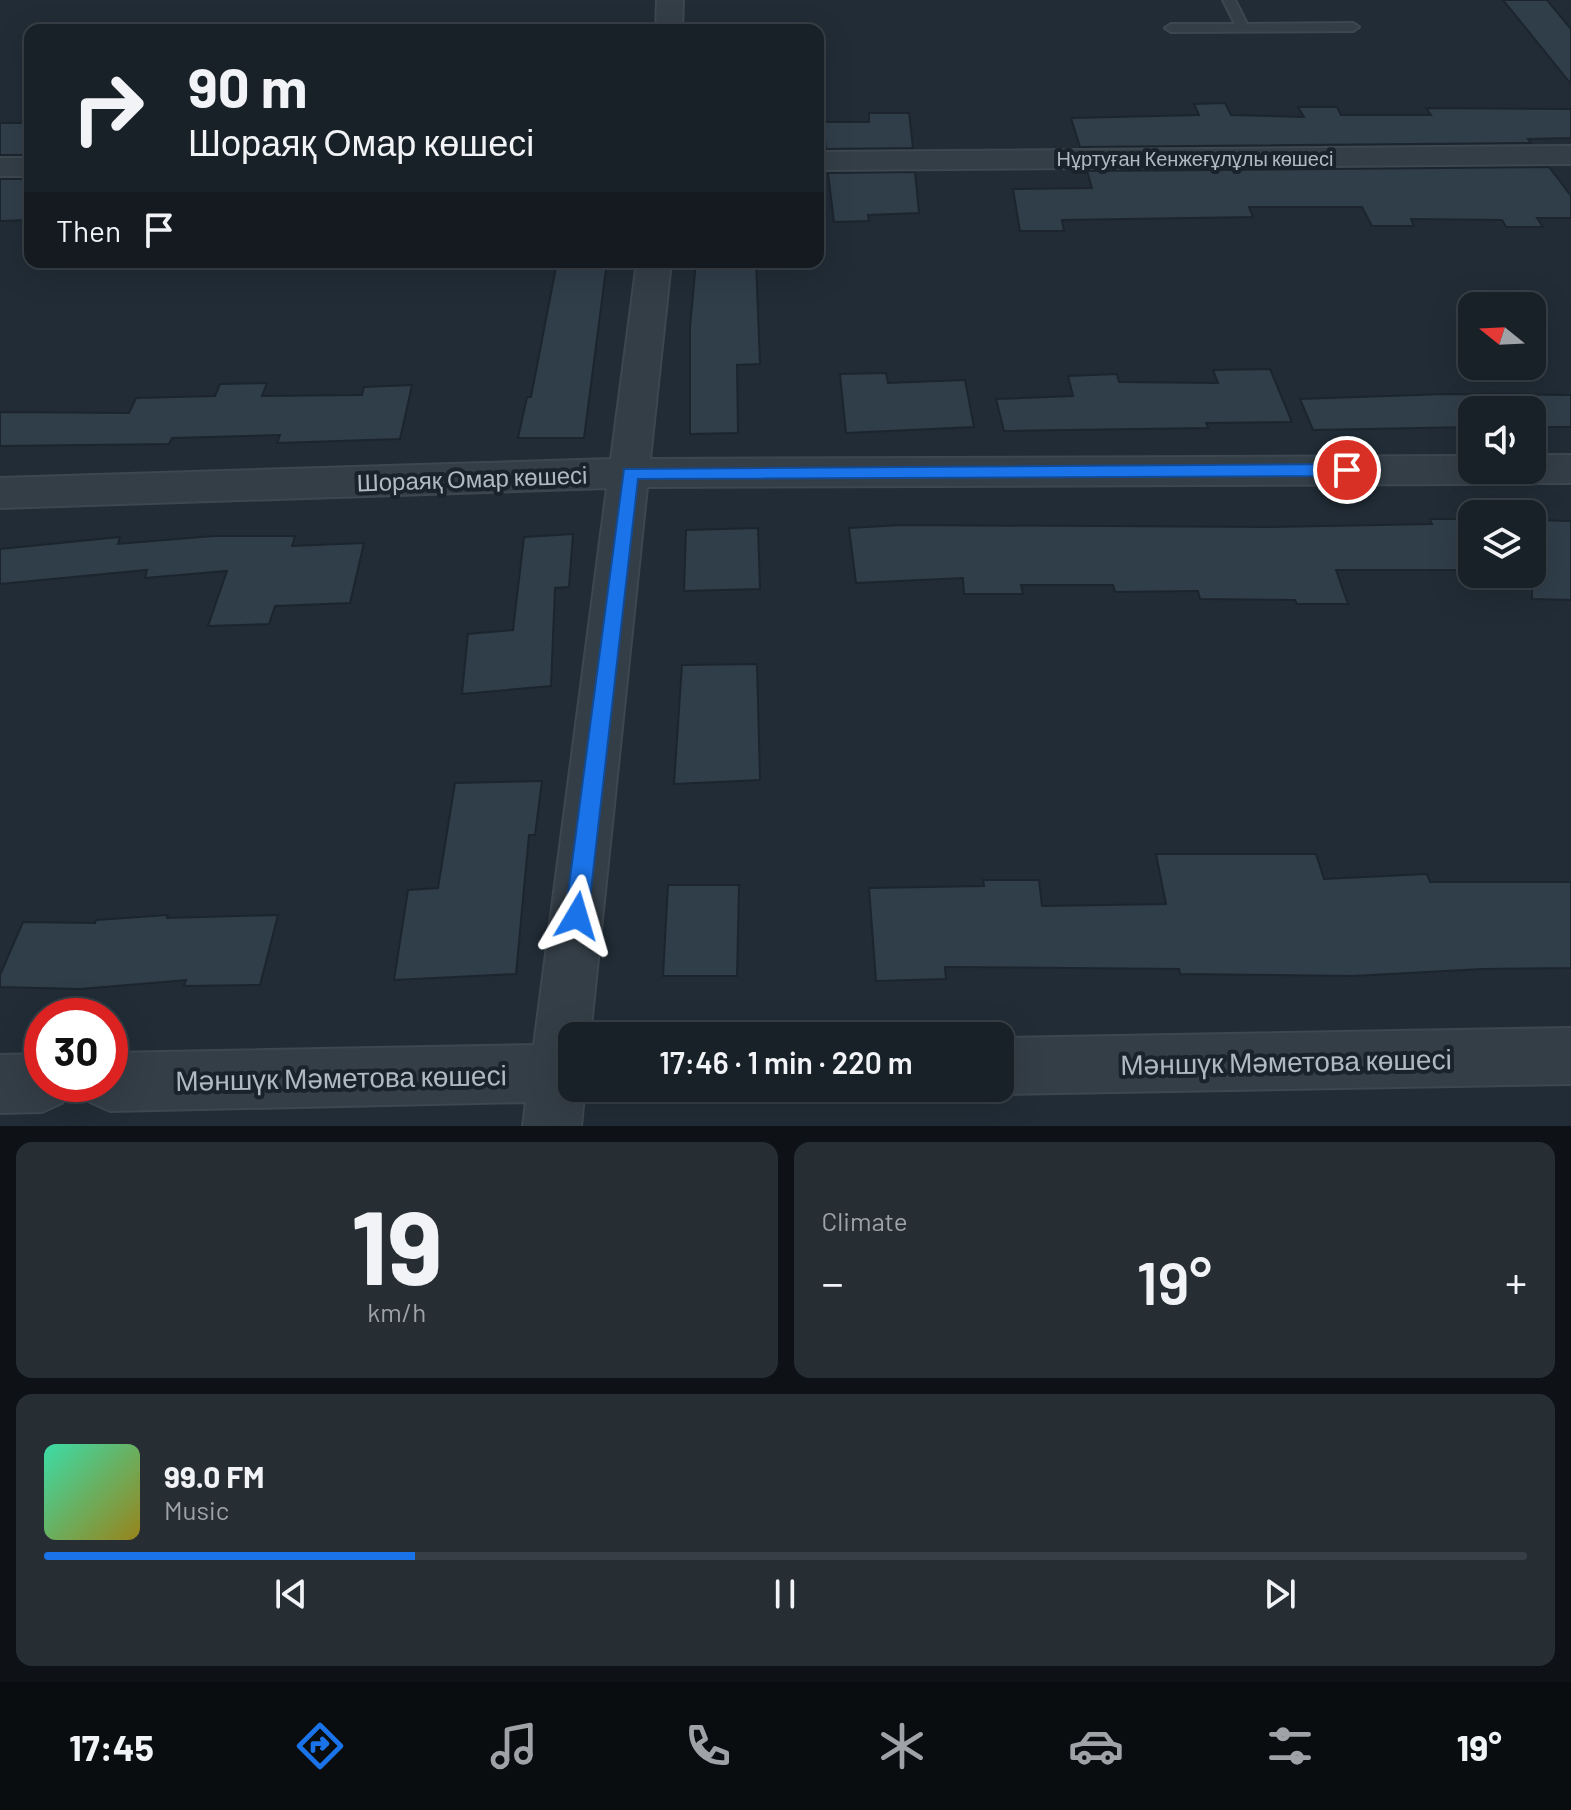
<!DOCTYPE html>
<meta charset="utf-8">
<style>
:root{--surface:#192128;--page:#262e34;--text:#f1f3f6;--muted:#9fa3a8;--line:#373e45;--accent:#1a73e8}
body{margin:0;font-family:Barlow,sans-serif;background:var(--page);color:var(--text);height:100vh;display:flex;flex-direction:column;font-size:30px;white-space:nowrap}
*{box-sizing:border-box;margin:0}
p{font-size:26px;color:var(--muted)}
.icon{flex:none;width:44px;height:44px;fill:none;stroke:currentColor;stroke-width:2;stroke-linecap:round;stroke-linejoin:round}
.map{position:relative;height:1126px;overflow:hidden}
.panel{display:flex;flex-direction:column;gap:16px;padding:16px;background:#0e1216;flex:1}
.panel>*{flex:none}
.hud{position:absolute;left:24px;top:24px;width:800px;height:244px;border-radius:16px;box-shadow:0 8px 32px #0002,0 0 0 2px var(--line);background:#192128;color:var(--text);overflow:hidden}
.needle{width:52px;rotate:288deg}
.controls{position:absolute;left:1458px;top:292px;display:grid;gap:16px}
.controls a{display:grid;place-items:center;width:88px;height:88px;border-radius:16px;background:var(--surface);box-shadow:0 8px 32px #0002,0 0 0 2px var(--line);font-size:40px}
.speed{position:absolute;left:24px;top:998px;display:flex;gap:16px;font-size:40px;font-weight:700;text-align:center}
.speed>*{display:grid;place-content:center;width:104px;height:104px;border-radius:50%;background:var(--surface);box-shadow:0 8px 32px #0002,0 0 0 2px var(--line);line-height:1}
.speed .limit{border:12px solid #d22;background:#fff;color:#111}
.pin{position:absolute;display:grid;place-items:center;width:68px;height:68px;color:#fff;margin:-34px;border:4px solid #fff;border-radius:50%;box-shadow:0 2px 8px #0007}
.me{position:absolute;width:88px;margin:-44px;rotate:7deg;stroke-linejoin:round;filter:drop-shadow(0 0 6px #0008)}
.turn{display:flex;align-items:center;gap:28px;height:168px;padding:0 32px;font-size:36px}
.turn .icon{width:104px;height:104px;stroke-width:2.5}
.turn b{display:block;font-size:56px;line-height:68px}
.then{display:flex;align-items:center;height:76px;padding:0 32px;background:#0003;gap:16px;font-size:30px}
.big{font-size:60px;font-weight:600;line-height:1.1}
.panel .tile{flex:1;display:flex;flex-direction:column;justify-content:center;gap:12px;min-width:0;padding:0 28px;border-radius:16px;background:var(--page)}
.panel .dial{align-items:center;gap:0}
.dial b{font-size:104px;line-height:1}
.song{display:flex;align-items:center;gap:24px}
.cover{width:96px;height:96px;border-radius:12px;background:linear-gradient(135deg,hsl(160 70% 55%),hsl(50 70% 35%))}
.played{height:8px;border-radius:4px;background:linear-gradient(90deg,var(--accent) 25%,var(--line) 25%)}
.keys{display:flex;justify-content:space-around;direction:ltr}
.heat{display:flex;justify-content:space-between;align-items:center;font-size:44px;direction:ltr}
.panel .tiles{flex:1;display:grid;gap:16px;grid-template-columns:1fr 1fr}
.tile:last-child{grid-column:span 2}
.trip{position:absolute;left:558px;top:1022px;width:456px;height:80px;border-radius:16px;background:var(--surface);box-shadow:0 8px 32px #0002,0 0 0 2px var(--line);font-weight:600;line-height:80px;text-align:center}
.menu{display:flex;height:128px;justify-content:space-around;align-items:center;background:#0a0d10;color:var(--muted)}
.menu .icon{width:56px;height:56px}
.menu .on{color:var(--accent)}
.menu b{font-size:36px;color:var(--text)}
.map>svg:first-child{display:block}
</style>
<div class="map">
<svg width="1571" height="1126" viewBox="0 0 1571 1126">
<rect width="100%" height="100%" fill="#212c36"/>
<g fill="#303e4a" stroke="#1c252d" stroke-width="2">
<path d="M1503,0H1547L1571,29V84Z"/>
<path d="M1225,103L1231,115L1304,117L1298,107H1337L1341,115H1431L1426,108L1571,109V138L1528,139L1531,143L1080,147L1071,118L1199,115L1194,104Z"/>
<path d="M869,113H909L913,148L826,149L823,122H869Z"/>
<rect x="0" y="123" width="30" height="32"/>
<path d="M1549,167L1571,196V218H1537L1543,227H1506L1502,220L1411,219L1414,226H1372L1362,207H1249L1253,217L1062,220L1064,231H1020L1013,189L1092,188L1087,171Z"/>
<path d="M915,172L919,213L868,215L869,221L834,222L828,173Z"/>
<path d="M0,179H30V220L0,221Z"/>
<path d="M557,262H607L584,438H518L527,397H531Z"/>
<path d="M696,262H756L760,364L737,365L738,433L690,434V327Z"/>
<path d="M1270,369L1292,422L1206,423L1208,428L1004,431L996,399L1073,396L1068,376L1117,374L1119,382L1218,383L1213,370Z"/>
<path d="M886,373L888,383L965,380L974,427L846,433L840,374Z"/>
<path d="M267,383L262,396L362,395L364,387L412,385L400,439L277,443L280,435L172,438L169,444L0,446V412L129,413L136,398L215,396L220,384Z"/>
<path d="M1446,394L1571,395V427H1532V410H1472V427L1313,430L1300,399Z"/>
<path d="M1430,519H1472V570H1336L1348,604H1297L1295,600L1200,599L1198,591L1115,592L1113,585H1021L1023,594H964L963,578L856,583L849,528L902,525L1271,527L1432,524Z"/>
<path d="M1532,520L1571,521V600L1532,599Z"/>
<path d="M758,528L760,589L684,591L686,530Z"/>
<path d="M573,534L569,587L555,588L551,686L462,694L468,634L513,630L524,537Z"/>
<path d="M213,536H295L292,546L364,543L350,603L275,606L269,624L208,626L227,571L145,578L147,570L0,584V549L120,537L118,544Z"/>
<path d="M757,664L760,780L674,784L682,665Z"/>
<path d="M542,781L535,835H529L516,974L394,980L408,890L438,888L455,783Z"/>
<path d="M1156,854H1316L1324,879L1427,874L1430,882H1571V968L1482,969L1353,976L1180,974L1179,969L945,967L946,979L876,981L869,888L984,886L983,880H1039L1042,906L1166,904Z"/>
<path d="M668,885H739L737,976H663Z"/>
<path d="M168,915L167,918L278,915L260,985L184,986L186,980L80,989L0,987V975L23,922L95,923L96,920Z"/>
</g>
<g fill="none" stroke-linecap="round" stroke-linejoin="round">
<defs>
<path id="lane" d="M1223,0H1235L1247,24L1353,23L1359,27L1353,31L1171,32L1165,28L1171,24H1235Z"/>
<g id="street">
<path d="M657,0H683L682,30H656Z"/>
<path d="M1571,146V164L818,170V152Z"/>
<rect x="0" y="158" width="30" height="18"/>
<path d="M637,262H671L650,459L1472,456V470H1492L1486,480L1472,484L647,487L590,1036H572V1088H594L592,1093L584,1096L581,1126H523L526,1102L110,1111L90,1102L82,1084H110V1053L534,1045L607,488L0,508V478L611,459Z"/>
<path d="M1532,455H1571V483H1532L1518,479L1513,470H1532Z"/>
<path d="M1571,1028V1084L1000,1094L985,1088H1000V1038Z"/>
<path d="M42,1054V1084H70L62,1103L42,1112L0,1113V1055Z"/>
</g>
</defs>
<use href="#lane" stroke="#3d4750" stroke-width="4"/>
<use href="#street" stroke="#3d4750" stroke-width="4"/>
<use href="#lane" fill="#343e47" fill-rule="evenodd"/>
<use href="#street" fill="#343e47" fill-rule="evenodd"/>
</g>
<path fill="#1a73e8" stroke="#114b97" stroke-width="2" d="M1347,464L1356,470L1347,476L638,479L588,916L585,923L577,927L569,923L565,916L624,469Z"/>
<g text-anchor="middle" dominant-baseline="central" stroke-width="8" stroke-linejoin="round" paint-order="stroke">
<g font-size="20" fill="#aeb9c3" stroke="#1a232b">
<text x="1195" y="158">Нұртуған Кенжеғұлұлы көшесі</text>
</g>
<g font-size="24" fill="#aeb9c3" stroke="#1a232b">
<text transform="translate(472 478) rotate(-2)">Шораяқ Омар көшесі</text>
</g>
<g font-size="28" fill="#aeb9c3" stroke="#1a232b">
<text transform="translate(1286 1061) rotate(-1)">Мәншүк Мәметова көшесі</text>
<text transform="translate(341 1077) rotate(-1)">Мәншүк Мәметова көшесі</text>
</g>
</g>
</svg>
<div class="controls">
<a><svg class="needle" viewBox="-14 -14 28 28"><path d="M0-13l5 13h-10z" fill="#e53935"/><path d="M0 13l5-13h-10z" fill="#9fa3a8"/></svg></a>
<a><svg class="icon" aria-label="sound" viewBox="0 0 24 24"><path d="M4 9h4l5-4v14l-5-4H4zM17 9q2 3 0 6"/></svg></a>
<a><svg class="icon" aria-label="layers" viewBox="0 0 24 24"><path d="M12 4l9 5-9 5-9-5zM3 14l9 5 9-5"/></svg></a>
</div>
<div class="speed"><div class="limit">30</div></div>
<div class="pin" style="left:1347px;top:470px;background:#d93025"><svg class="icon" aria-label="arrive" viewBox="0 0 24 24"><path d="M6 21V4h12l-3 4 3 4H6"/></svg></div>
<svg class="me" style="left:577px;top:916px" viewBox="-20 -20 40 40"><path d="M0-17L14 15 0 8-14 15z" fill="#1a73e8" stroke="#fff" stroke-width="4"/></svg>
<div class="trip">17:46 · 1 min · 220 m</div>
<div class="hud">
<div class="turn"><svg class="icon" aria-label="right" viewBox="0 0 24 24"><path d="M7 20v-9h11M14 6l5 5-5 5"/></svg><div><b>90 m</b>Шораяқ Омар көшесі</div></div>
<div class="then">Then<svg class="icon" aria-label="arrive" viewBox="0 0 24 24"><path d="M6 21V4h12l-3 4 3 4H6"/></svg></div>
</div>
</div>
<section class="panel">
<div class="tiles">
<div class="tile dial"><b>19</b><p>km/h</p></div>
<div class="tile"><p>Climate</p>
<div class="heat"><a>−</a><b class="big">19°</b><a>+</a></div>
</div>
<div class="tile">
<div class="song"><i class="cover"></i><div><b>99.0 FM</b><p>Music</p></div></div>
<div class="played"></div>
<div class="keys"><svg class="icon" aria-label="previous" viewBox="0 0 24 24"><path d="M18 5L8 12l10 7zM5 5v14"/></svg><svg class="icon" aria-label="pause" viewBox="0 0 24 24"><path d="M8 5v14M16 5v14"/></svg><svg class="icon" aria-label="next" viewBox="0 0 24 24"><path d="M6 5l10 7-10 7zM19 5v14"/></svg></div>
</div>
</div>
</section>
<nav class="menu">
<b>17:45</b>
<svg class="icon on" aria-label="directions" viewBox="0 0 24 24"><path d="M12 3l9 9-9 9-9-9zM9 14v-3h6M13 9l2 2-2 2"/></svg>
<svg class="icon" aria-label="music" viewBox="0 0 24 24"><path d="M9 18V5l10-2v13"/><circle cx="6" cy="18" r="3"/><circle cx="16" cy="16" r="3"/></svg>
<svg class="icon" aria-label="phone" viewBox="0 0 24 24"><path d="M5 4h4l2 5-3 2q2 4 5 5l2-3 5 2v4C11 20 4 13 5 4z"/></svg>
<svg class="icon" aria-label="climate" viewBox="0 0 24 24"><path d="M12 3v18M4 7l16 10M4 17L20 7"/></svg>
<svg class="icon" aria-label="car" viewBox="0 0 24 24"><path d="M5 17H2v-5l4-1 3-4h7l3 4 3 1v5h-3M9 17h6M6 11h13"/><circle cx="7" cy="17" r="2"/><circle cx="17" cy="17" r="2"/></svg>
<svg class="icon" aria-label="filters" viewBox="0 0 24 24"><path d="M4 7h16M4 17h16"/><circle cx="9" cy="7" r="2"/><circle cx="15" cy="17" r="2"/></svg>
<b>19°</b>
</nav>
